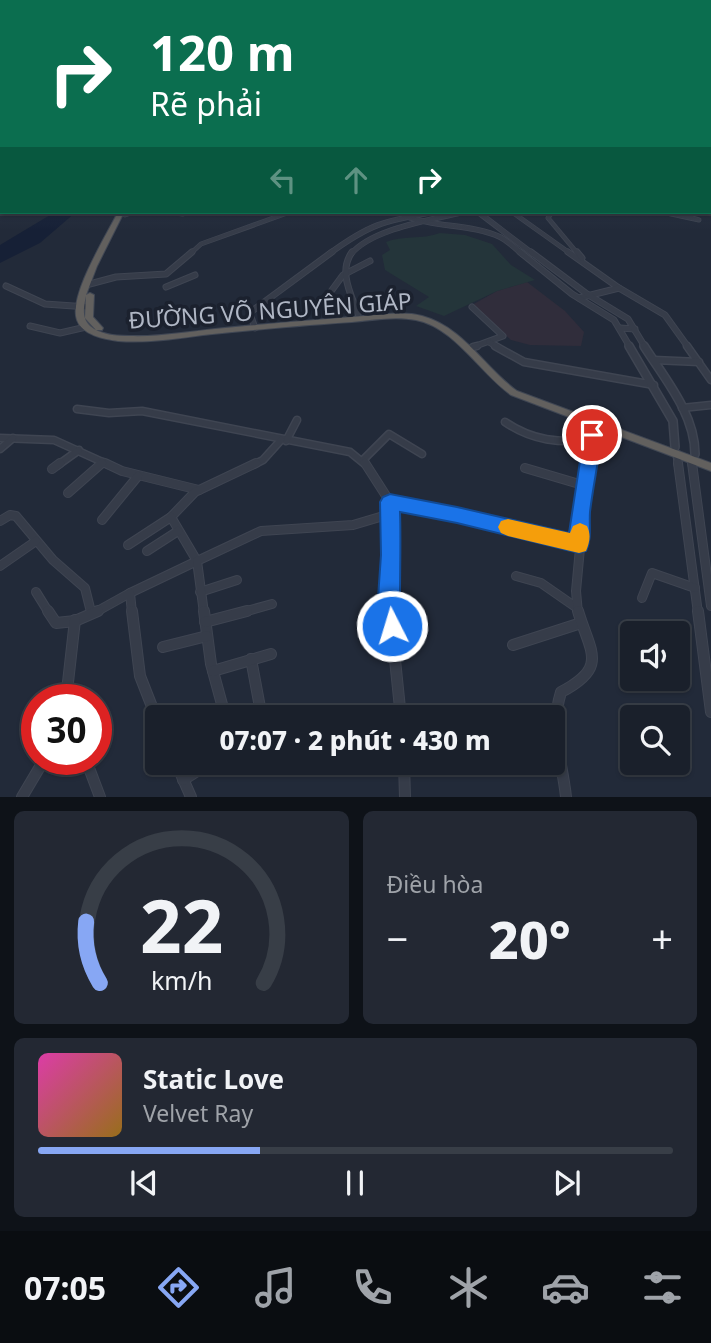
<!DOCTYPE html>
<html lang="vi">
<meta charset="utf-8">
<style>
:root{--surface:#1a202b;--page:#232833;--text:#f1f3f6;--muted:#9fa3a9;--line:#383e47;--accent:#87a7f4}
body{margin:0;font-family:"Noto Sans",sans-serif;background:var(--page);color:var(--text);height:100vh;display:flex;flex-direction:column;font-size:26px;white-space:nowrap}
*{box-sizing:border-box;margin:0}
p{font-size:23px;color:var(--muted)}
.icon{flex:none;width:38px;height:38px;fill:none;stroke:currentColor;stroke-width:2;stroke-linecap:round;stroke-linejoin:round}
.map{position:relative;height:797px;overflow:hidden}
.drawer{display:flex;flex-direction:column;gap:14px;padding:14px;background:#0e1218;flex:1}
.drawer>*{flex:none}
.top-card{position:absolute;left:0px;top:0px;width:712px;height:214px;box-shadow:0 2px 5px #0004,0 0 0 2px var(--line);background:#0b6e4f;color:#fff;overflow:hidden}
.buttons{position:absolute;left:620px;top:621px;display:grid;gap:14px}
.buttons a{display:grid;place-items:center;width:70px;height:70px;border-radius:7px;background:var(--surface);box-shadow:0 2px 5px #0004,0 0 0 2px var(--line);font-size:35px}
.speed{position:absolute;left:21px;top:684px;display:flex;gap:14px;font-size:35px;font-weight:700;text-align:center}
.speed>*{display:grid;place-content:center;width:91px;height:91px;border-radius:50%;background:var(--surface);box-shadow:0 2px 5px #0004,0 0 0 2px var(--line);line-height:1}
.speed .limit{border:10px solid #d22;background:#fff;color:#111}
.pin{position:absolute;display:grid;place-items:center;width:60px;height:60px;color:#fff;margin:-30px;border:4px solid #fff;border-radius:50%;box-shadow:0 2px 7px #0007}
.me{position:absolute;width:77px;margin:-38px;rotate:355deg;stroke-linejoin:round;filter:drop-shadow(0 0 5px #0008)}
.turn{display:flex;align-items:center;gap:24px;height:147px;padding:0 35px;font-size:32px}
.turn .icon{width:91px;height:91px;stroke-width:2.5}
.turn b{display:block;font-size:49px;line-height:60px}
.lanes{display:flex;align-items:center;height:66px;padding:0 35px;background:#0003;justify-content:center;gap:35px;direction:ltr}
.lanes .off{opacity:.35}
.big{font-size:52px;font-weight:800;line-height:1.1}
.drawer .card{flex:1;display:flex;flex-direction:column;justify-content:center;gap:10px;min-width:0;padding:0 24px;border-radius:10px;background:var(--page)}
.drawer .dial{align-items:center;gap:0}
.dial svg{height:182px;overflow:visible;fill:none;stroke:var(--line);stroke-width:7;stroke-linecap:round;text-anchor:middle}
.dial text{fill:var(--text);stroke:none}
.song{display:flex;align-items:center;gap:21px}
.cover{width:84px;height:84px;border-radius:10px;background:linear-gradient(135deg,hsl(320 70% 55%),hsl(40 70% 35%))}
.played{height:7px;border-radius:4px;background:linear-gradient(90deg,var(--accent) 35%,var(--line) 35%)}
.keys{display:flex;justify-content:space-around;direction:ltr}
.heat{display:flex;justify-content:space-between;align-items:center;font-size:38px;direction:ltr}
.drawer .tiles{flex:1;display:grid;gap:14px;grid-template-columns:1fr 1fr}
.card:last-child{grid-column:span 2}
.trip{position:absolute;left:145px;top:705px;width:420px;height:70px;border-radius:7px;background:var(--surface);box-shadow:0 2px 5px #0004,0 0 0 2px var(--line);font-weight:800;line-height:70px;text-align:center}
.menu{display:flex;height:112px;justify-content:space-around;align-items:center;background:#0a0d11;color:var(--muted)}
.menu .icon{width:49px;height:49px}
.menu .on{color:var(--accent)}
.menu b{font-size:32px;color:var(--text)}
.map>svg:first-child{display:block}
</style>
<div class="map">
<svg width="711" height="797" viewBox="0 0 711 797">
<rect width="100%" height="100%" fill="#222a39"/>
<path fill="#302d3b" d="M527,282L565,311L584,332L581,346L530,345L511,340L472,305L497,291Z"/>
<path fill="#24353a" d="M440,233L465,235L492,244L511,265L535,280L497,291L444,316L416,306L429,297L385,270L382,255L390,250L386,242C402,235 422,240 440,233Z"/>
<path fill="#162036" d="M55,212H76L40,243L0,263V245Z"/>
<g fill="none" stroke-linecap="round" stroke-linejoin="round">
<defs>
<g id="minor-far4">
<path d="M168,212L183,214"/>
<path d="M512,212L571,254"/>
<path d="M552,212L548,218L578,254"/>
<path d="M662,212L699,220L673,212"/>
<path d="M125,215L134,212"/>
<path d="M190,254L201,244L290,212"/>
</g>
<g id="minor-far3">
<path d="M568,252L619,288L665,315L688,347"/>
<path d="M577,252L582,258"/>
<path d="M86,285L116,277L166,274L192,252"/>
<path d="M6,286L45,304L88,307"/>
<path d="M166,287L195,275"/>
<path d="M332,290L343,275L370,261"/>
<path d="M579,298L619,288"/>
<path d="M472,307L503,336L473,347"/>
<path d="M30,326L60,333L86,327"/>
<path d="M620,328L635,329"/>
<path d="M489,342L498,347"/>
</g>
<g id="minor-far2">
<path d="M495,346L524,362L654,385"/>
<path d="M687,346L711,380"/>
<path d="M473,347L477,346"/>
<path d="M654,360L699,362"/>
<path d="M682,408L711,405"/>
<path d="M77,409L109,413L142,411L350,452L366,465"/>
<path d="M505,422C533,441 559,443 592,440"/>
<path d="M0,438L54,440L109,465"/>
<path d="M286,441L297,420"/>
<path d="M0,449L13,438"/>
<path d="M677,454L678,465"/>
<path d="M363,460L389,434L422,454"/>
<path d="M58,465L79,450"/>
<path d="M100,465L103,462"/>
<path d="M253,465L263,460L281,440"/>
<path d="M588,465L594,423"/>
<path d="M692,465V460"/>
</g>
<g id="minor-far1">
<path d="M105,463L122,471L199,490"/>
<path d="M365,463L390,502"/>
<path d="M678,463L698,613"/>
<path d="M692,463L711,606"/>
<path d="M525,468L586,486"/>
<path d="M52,469L60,463"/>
<path d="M68,493L102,463"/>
<path d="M171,517L195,492L256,463"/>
<path d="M102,520L138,476"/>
<path d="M0,521L10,515L16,516L53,560L85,588L91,612"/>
<path d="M128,545L171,517L197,561L130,593"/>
<path d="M147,551L178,531"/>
<path d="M0,566L36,541"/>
<path d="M516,576L541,583L577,608"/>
<path d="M36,592L49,613"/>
<path d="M200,592L237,580"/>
<path d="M642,598L652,573L695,588"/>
<path d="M94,613L130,593L132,613"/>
<path d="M204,613L197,561L261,531L353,525L390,514"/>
<path d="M240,613L272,604"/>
<path d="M390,613V502L579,544"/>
<path d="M578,613L576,591L588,463"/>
</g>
<g id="minor">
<path d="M48,611L56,623L75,621L98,611"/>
<path d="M132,611L140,676L158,722"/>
<path d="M204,611L211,664L223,708"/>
<path d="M390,611L401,718"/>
<path d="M698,611L711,712"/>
<path d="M205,622L247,611"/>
<path d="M513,645L581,623"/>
<path d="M163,647L207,636"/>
<path d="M251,659L262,718"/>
<path d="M213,671L271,654"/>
<path d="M66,700L75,620"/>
<path d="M307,718L311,713L401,712"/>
<path d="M86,760L100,797"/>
<path d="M176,763L191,797"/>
<path d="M404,763L405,797"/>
<path d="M183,780L210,763"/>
<path d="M22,797L44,760"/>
<path d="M566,797C562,758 549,732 561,692C609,667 590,652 578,611"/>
</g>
<g id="tertiary-far2">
<path d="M478,212L533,254"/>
<path d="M408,217C438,228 472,224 500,237C508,241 515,248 522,254"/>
<path d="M329,254C371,223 385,221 434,212"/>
<path d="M351,254C373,228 430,221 462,212"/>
</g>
<g id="tertiary-far1">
<path d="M352,252C338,272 351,294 358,314"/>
<path d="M520,252L572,294L614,320L630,347"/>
<path d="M531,252L587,294L628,319L645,347"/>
<path d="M255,328L250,314L252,311L332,252"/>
</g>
<g id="tertiary">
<path d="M629,346L673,421L675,447"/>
<path d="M644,346C665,379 695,414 695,454"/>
</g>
<g id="trunk">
<rect x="0" y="151" width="2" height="4"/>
<path d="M118,212H124L97,266L86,295L90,293L94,295L93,317L103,328L102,330H96L85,318L86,296C84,305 81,318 90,326C100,335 117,336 130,336C158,337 187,332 215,329C265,324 314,320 364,316C383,315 403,311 422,316C463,327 485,368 517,391L711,463V471L511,395C480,373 454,327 416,320C395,316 373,320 352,322C302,325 253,330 203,335C175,339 147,343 118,341C104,339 82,335 77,320C68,296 107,235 118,212Z"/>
</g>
</defs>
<use href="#minor-far4" stroke="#3f4552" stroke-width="5"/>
<use href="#minor-far3" stroke="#3f4552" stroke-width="7"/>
<use href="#minor-far2" stroke="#3f4552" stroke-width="9"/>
<use href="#minor-far1" stroke="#3f4552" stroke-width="10"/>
<use href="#minor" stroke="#3f4552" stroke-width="12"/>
<use href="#tertiary-far2" stroke="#3f4552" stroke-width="6"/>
<use href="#tertiary-far1" stroke="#3f4552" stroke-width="7"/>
<use href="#tertiary" stroke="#3f4552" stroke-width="10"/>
<use href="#trunk" stroke="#404754" stroke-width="2"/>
<use href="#minor-far4" stroke="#363c49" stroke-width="3.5"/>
<use href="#minor-far3" stroke="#363c49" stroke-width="5"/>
<use href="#minor-far2" stroke="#363c49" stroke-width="6"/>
<use href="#minor-far1" stroke="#363c49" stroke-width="8"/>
<use href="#minor" stroke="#363c49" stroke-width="10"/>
<use href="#tertiary-far2" stroke="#363c49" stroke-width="4.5"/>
<use href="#tertiary-far1" stroke="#363c49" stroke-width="5"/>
<use href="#tertiary" stroke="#363c49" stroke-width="7"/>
<use href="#trunk" fill="#62605e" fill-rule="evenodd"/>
</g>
<linearGradient id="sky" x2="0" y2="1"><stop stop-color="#13171f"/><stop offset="0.52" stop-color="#3e4a5f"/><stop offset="1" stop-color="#3e4a5f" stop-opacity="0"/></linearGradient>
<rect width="711" height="230" fill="url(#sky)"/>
<path fill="#1a73e8" stroke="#114b97" stroke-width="2" d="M592,429L601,435C599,461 593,486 590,512C589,525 592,539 586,551L579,553L457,523L400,512C401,540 400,567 400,595C400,609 406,621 400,634L392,637L384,634L378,598L381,555L380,502L383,497L390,494L457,507L569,533L584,435Z"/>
<path fill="#f59e0b" d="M508,519L570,533L573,526L580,523L587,526C591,534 590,542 586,551L579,553L508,536L501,533L498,527L501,521Z"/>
<g text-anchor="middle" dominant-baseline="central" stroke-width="7" stroke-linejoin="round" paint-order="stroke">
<g font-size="23" fill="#b0b7c5" stroke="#1b212e">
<text transform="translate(270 310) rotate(-4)">ĐƯỜNG VÕ NGUYÊN GIÁP</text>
</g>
</g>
</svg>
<div class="buttons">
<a><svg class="icon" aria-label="sound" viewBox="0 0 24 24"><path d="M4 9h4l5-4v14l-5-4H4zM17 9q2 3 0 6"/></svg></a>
<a><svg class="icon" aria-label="search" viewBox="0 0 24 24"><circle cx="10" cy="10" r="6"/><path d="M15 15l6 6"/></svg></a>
</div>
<div class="speed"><div class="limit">30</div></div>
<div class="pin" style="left:592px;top:435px;background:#d93025"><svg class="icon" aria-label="arrive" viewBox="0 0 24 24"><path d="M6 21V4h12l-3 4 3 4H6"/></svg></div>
<svg class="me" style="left:392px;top:626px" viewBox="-20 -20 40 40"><circle r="17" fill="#1a73e8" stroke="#fff" stroke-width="3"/><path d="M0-11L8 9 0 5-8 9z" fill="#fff"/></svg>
<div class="trip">07:07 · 2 phút · 430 m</div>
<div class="top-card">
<div class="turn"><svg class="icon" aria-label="right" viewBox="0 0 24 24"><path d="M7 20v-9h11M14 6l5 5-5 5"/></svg><div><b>120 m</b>Rẽ phải</div></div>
<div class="lanes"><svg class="icon off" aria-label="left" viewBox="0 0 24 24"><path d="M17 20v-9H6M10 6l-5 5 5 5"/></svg><svg class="icon off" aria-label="ahead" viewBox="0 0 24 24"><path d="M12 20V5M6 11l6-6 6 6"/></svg><svg class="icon" aria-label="right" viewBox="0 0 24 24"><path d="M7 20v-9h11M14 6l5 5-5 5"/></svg></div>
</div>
</div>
<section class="drawer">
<div class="tiles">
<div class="card dial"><svg viewBox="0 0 100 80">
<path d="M14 69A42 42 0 1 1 86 69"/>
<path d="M14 69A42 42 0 0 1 8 42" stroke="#87a7f4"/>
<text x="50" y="56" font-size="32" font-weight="700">22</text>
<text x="50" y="72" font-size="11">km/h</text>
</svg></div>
<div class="card"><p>Điều hòa</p>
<div class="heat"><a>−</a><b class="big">20°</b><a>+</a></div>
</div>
<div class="card">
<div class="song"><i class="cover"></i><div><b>Static Love</b><p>Velvet Ray</p></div></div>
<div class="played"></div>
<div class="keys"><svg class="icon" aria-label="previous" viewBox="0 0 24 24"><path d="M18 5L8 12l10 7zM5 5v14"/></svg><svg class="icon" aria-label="pause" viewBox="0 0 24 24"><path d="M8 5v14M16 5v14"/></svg><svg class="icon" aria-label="next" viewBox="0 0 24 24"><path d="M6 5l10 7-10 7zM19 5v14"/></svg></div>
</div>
</div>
</section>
<nav class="menu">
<b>07:05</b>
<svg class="icon on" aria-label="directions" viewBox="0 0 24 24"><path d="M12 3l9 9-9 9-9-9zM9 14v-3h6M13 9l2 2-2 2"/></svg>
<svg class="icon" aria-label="music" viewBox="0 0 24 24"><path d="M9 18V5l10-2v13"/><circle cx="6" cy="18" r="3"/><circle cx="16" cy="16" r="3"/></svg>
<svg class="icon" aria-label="phone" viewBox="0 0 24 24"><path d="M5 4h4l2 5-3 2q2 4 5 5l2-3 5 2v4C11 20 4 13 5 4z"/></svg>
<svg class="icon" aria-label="climate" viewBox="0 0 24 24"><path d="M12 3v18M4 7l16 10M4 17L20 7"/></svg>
<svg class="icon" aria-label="car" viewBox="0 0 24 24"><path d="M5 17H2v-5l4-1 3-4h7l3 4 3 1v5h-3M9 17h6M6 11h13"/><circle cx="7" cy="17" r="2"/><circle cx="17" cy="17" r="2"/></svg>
<svg class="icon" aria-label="filters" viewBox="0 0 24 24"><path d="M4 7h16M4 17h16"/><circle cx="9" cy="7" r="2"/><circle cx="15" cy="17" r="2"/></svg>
</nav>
